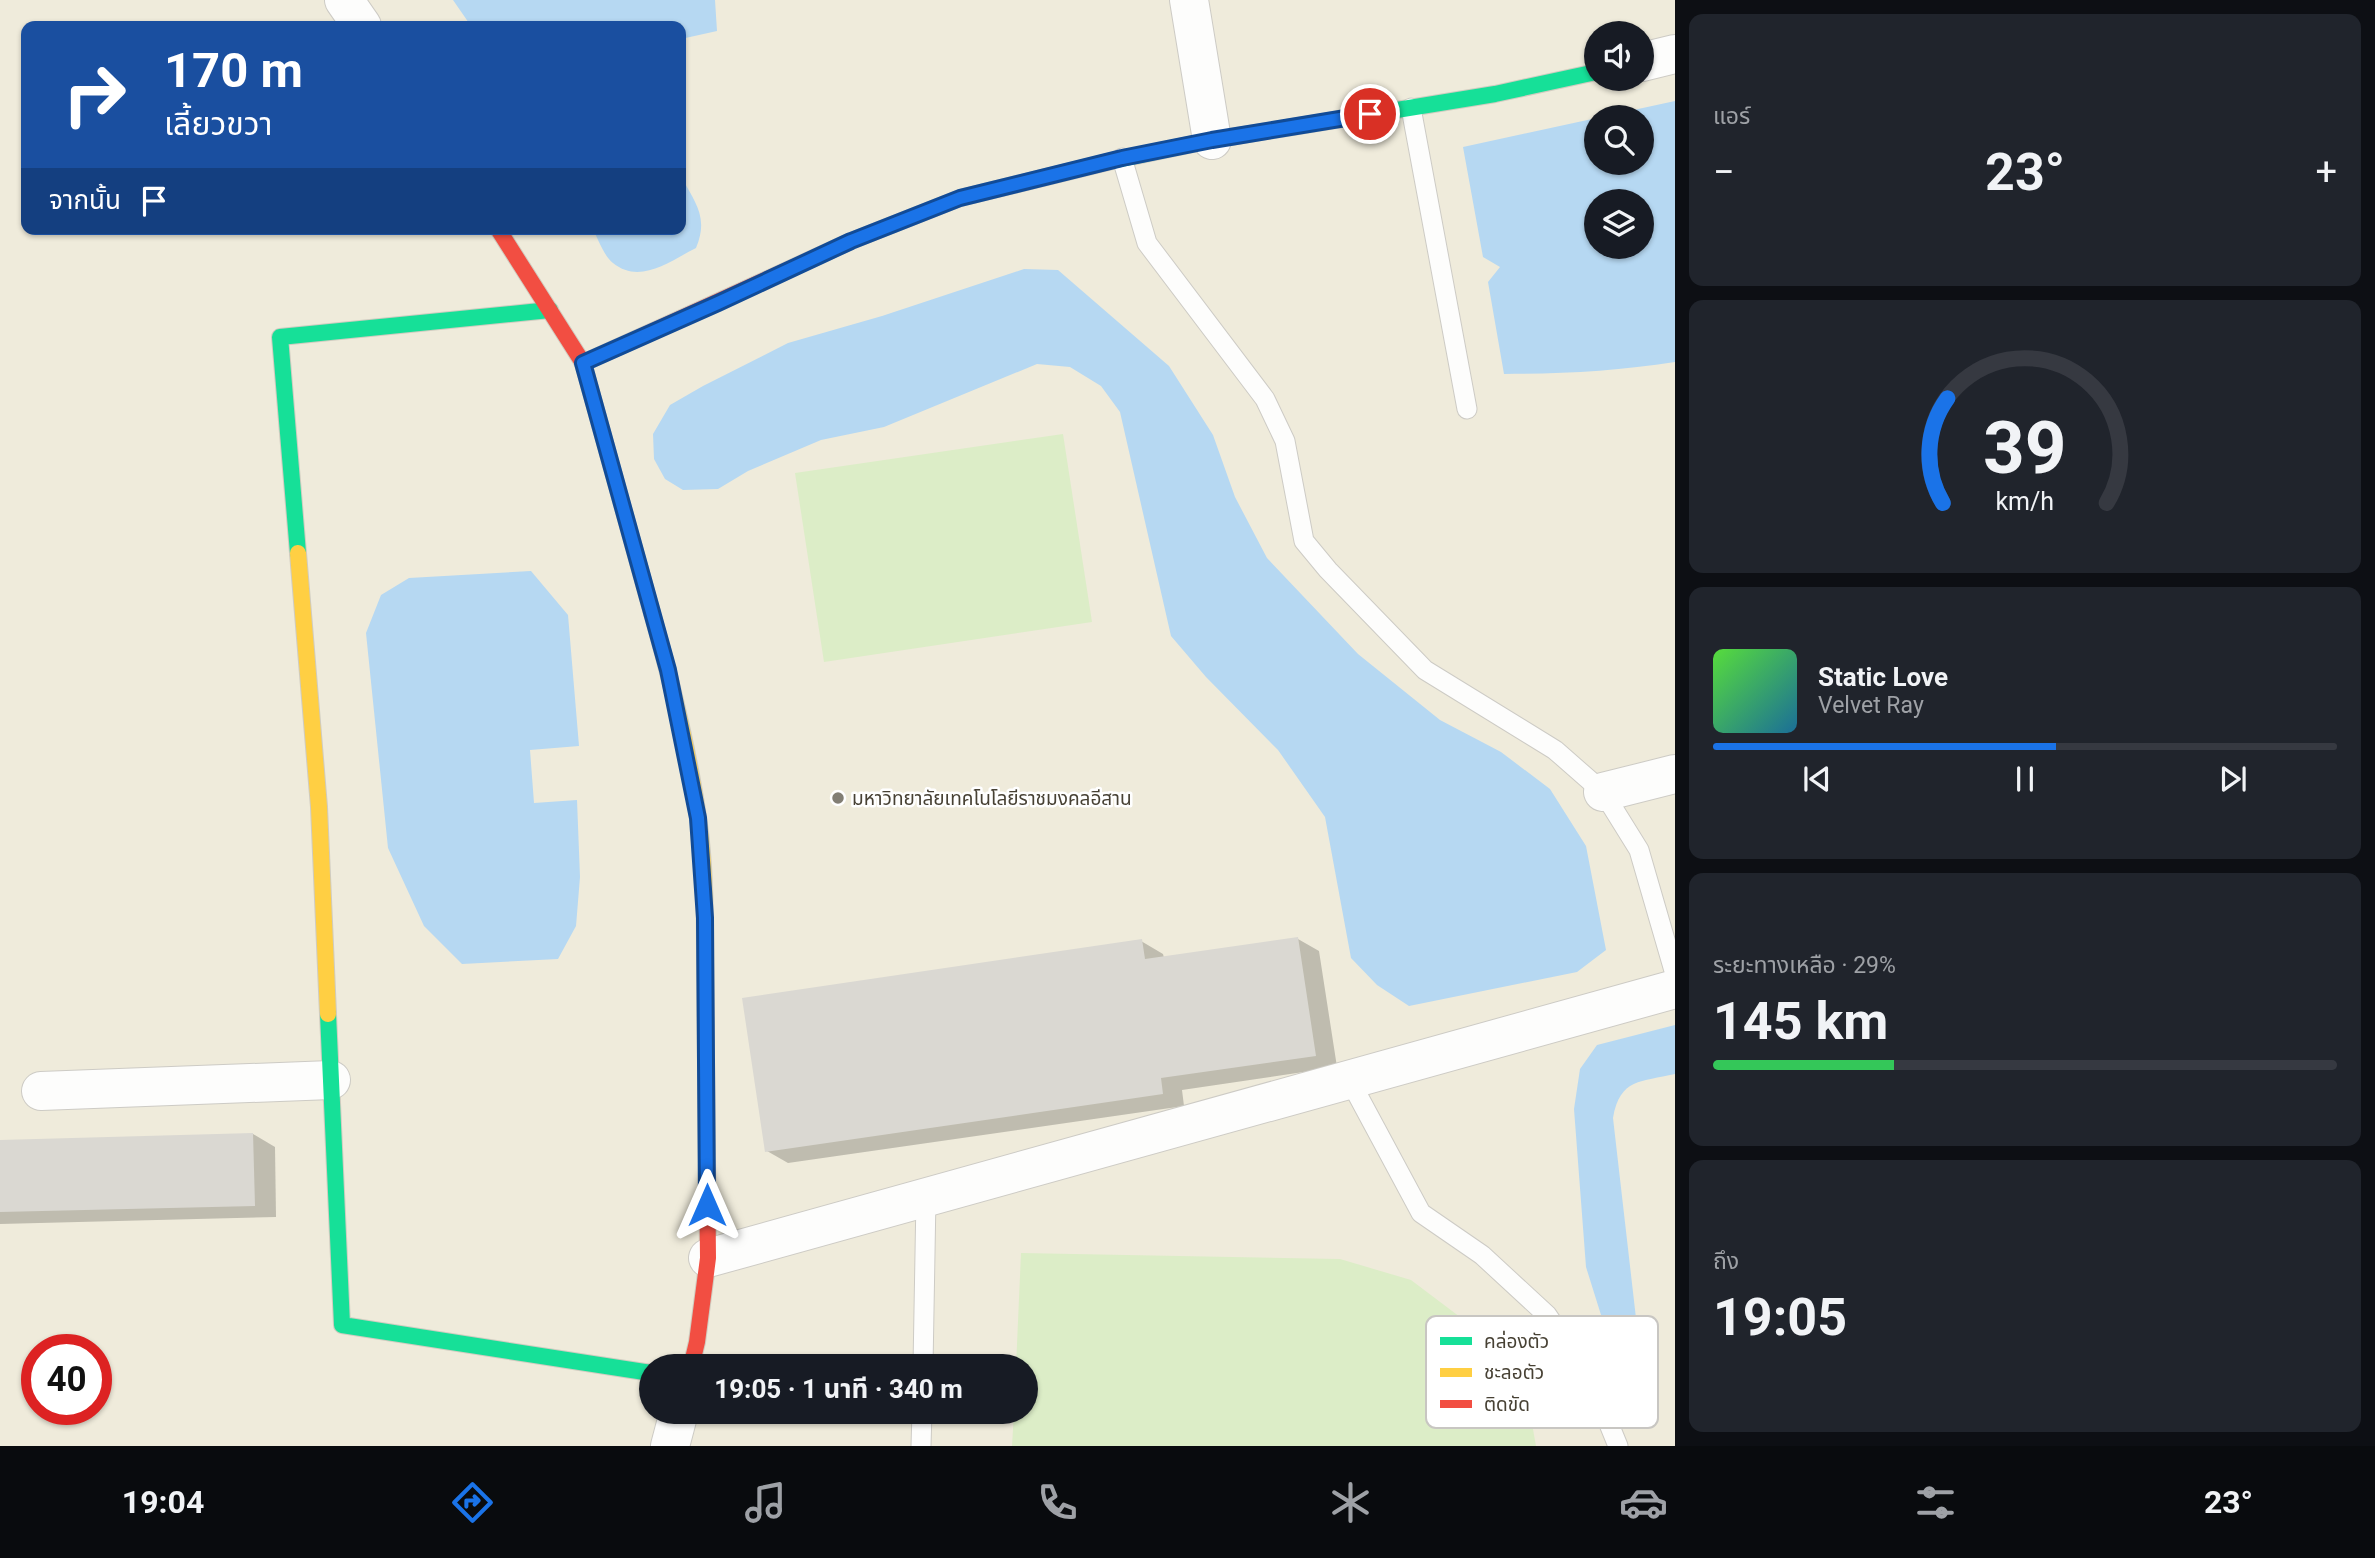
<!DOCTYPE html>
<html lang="th">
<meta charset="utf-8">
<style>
:root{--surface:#171b24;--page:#20242c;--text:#f1f3f6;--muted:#9ea1a6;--line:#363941;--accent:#1a73e8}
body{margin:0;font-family:Roboto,"Noto Sans Thai",sans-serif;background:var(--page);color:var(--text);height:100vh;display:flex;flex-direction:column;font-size:26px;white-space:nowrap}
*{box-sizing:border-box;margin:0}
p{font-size:23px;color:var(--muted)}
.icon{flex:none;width:38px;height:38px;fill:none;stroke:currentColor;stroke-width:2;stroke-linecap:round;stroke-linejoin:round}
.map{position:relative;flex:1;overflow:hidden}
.side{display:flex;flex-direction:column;gap:14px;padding:14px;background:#0d0f14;width:700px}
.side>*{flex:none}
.guide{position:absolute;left:21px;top:21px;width:665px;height:214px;border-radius:14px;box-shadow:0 2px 5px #0004;background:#1a4fa0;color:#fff;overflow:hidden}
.controls{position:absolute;left:1584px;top:21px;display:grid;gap:14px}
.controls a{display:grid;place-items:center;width:70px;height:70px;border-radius:50%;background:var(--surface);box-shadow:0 2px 5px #0004;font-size:35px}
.speed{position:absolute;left:21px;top:1334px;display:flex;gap:14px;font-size:35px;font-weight:700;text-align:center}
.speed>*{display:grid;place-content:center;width:91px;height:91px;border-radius:50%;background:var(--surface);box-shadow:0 2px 5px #0004;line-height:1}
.speed .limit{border:10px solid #d22;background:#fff;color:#111}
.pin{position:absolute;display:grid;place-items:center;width:60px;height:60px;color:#fff;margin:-30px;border:4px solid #fff;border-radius:50%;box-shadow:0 2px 7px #0007}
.me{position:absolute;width:77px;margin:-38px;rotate:0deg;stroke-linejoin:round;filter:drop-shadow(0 0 5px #0008)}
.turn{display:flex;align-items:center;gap:24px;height:147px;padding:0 28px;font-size:32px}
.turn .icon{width:91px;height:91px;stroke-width:2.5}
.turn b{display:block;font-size:49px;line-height:60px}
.then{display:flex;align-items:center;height:66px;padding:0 28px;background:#0003;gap:14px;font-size:26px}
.big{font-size:52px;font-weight:700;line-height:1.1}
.side .tile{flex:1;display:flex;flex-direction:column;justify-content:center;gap:10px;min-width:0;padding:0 24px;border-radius:14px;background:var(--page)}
.side .dial{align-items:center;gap:0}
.dial svg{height:182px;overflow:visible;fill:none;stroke:var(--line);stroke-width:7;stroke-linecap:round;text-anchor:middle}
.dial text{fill:var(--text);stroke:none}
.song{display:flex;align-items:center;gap:21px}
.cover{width:84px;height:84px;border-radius:10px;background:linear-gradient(135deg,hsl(110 70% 55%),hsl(200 70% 35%))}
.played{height:7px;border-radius:4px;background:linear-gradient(90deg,var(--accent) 55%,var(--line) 55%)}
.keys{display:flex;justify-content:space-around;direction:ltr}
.heat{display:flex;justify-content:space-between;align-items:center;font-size:38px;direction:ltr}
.charge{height:10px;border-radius:5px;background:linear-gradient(90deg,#34c759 29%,var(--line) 0)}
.trip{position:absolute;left:639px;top:1354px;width:399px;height:70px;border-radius:35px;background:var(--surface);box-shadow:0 2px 5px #0004;font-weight:700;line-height:70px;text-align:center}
.dock{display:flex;height:112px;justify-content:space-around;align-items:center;background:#090b0e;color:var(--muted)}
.dock .icon{width:49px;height:49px}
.dock .selected{color:var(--accent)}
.dock b{font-size:32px;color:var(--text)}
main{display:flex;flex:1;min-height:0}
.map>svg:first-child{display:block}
</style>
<main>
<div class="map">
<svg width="1675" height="1446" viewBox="0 0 1675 1446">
<rect width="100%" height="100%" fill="#f0efea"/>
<path fill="#efebdb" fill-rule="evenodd" d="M0,0H1675V1446H0ZM26,26H681V229H26ZM1596,33H1642V79H1596ZM1596,117H1642V163H1596ZM1596,201H1642V247H1596ZM37,1349H96V1409H37ZM651,1367H1026V1412H651Z"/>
<g fill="#dcedc7">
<path d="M1063,434L1092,622L824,662L795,473Z"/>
<path d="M1021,1253L1340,1259L1411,1280L1464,1320L1503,1367L1531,1418L1536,1446H1012L1014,1412H1026V1367H1016Z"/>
</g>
<g fill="#b6d8f2" fill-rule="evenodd">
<path d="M453,0H715L717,31L681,39V26H471Z"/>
<path d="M1675,101V362C1618,371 1561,374 1504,374L1488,282L1500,267L1483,257L1463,147ZM1642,117V163H1596V117ZM1642,201V247H1596V201Z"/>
<path d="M681,176C695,203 709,217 696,248C670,261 640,285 613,263C604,256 598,239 593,229H681Z"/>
<path d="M1024,269L1058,270L1169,366L1213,435L1235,497L1267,558L1358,654L1440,720L1501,752L1550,789L1586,846L1606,950L1577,972L1409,1006L1377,985L1351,958L1325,817L1278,750L1206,677L1171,636L1120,412L1101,386L1070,367L1037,364L884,427L821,440L748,471L718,489L683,490L665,479L654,459L653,434L670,405L703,386L788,343L882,316Z"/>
<path d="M531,571L568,615L579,746L530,750L534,803L577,800L580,877L576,926L558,959L462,964L424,926L388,848L366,633L381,595L409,578Z"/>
<path d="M1675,1025V1074C1641,1082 1620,1078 1613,1118L1640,1353L1631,1365L1612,1350L1586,1267L1574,1109L1580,1069L1597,1045Z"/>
</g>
<g fill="#0003">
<path d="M1298,939L1319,951L1337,1067L1182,1090L1184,1106L788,1163L767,1151L1141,941L1163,954L1164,958Z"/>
<path d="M253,1134L275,1147L276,1217L0,1224V1141Z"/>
</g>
<g fill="#dad8d2">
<path d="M1298,937L1316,1056L1161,1078L1163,1094L765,1152L742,998L1142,939L1145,959Z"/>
<path d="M253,1133L255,1206L0,1212V1140Z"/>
</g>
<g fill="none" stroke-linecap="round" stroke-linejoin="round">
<defs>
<g id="lane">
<path d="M1411,108L1467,409"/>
<path d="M1122,158L1147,243L1265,399L1285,441L1304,541L1328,570L1425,670L1555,750L1603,792L1639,850L1675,974"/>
<path d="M1349,1079L1421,1213L1482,1255L1547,1315L1591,1380L1618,1446"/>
<path d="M923,1367L926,1197"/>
<path d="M921,1446L922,1412"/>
</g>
<g id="street">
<path d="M344,0L362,26"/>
<path d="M1189,0L1212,140"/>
<path d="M1642,62L1675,54"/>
<path d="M1603,792L1675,774"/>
<path d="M41,1091L331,1080"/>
<path d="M708,1258L1675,989"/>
<path d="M670,1446L679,1412"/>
</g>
<g id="fast">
<path d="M1112,161L1212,140L1495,94L1596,72"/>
<path d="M298,553L280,337L550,310"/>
<path d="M328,1014L342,1325L651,1373"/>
</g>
<g id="slow">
<path d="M298,553L319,807L328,1014"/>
<path d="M652,613C671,680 688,748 698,817C705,864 705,914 705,961"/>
</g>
<g id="jam">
<path d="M498,229L583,363L652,613"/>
<path d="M583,363L851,241L960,198L1112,161"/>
<path d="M691,1367L697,1342L708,1258L705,961"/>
</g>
</defs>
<use href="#lane" stroke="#cdcbc5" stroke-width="21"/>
<use href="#street" stroke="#cdcbc5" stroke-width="40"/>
<use href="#fast" stroke="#d0ccc0" stroke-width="18"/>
<use href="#slow" stroke="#d0ccc0" stroke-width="18"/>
<use href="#jam" stroke="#d0ccc0" stroke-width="18"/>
<use href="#lane" stroke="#fdfdfc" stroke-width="19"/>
<use href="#street" stroke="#fdfdfc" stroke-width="38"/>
<use href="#fast" stroke="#16e098" stroke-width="16"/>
<use href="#slow" stroke="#ffcf43" stroke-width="16"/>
<use href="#jam" stroke="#f24e42" stroke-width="16"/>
</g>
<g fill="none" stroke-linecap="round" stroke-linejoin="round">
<defs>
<path id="route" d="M707,1205L705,918L698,818L668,670L583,363L718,303L851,241L960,198L1122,158L1212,140L1370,114"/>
</defs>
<use href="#route" stroke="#114b97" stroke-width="18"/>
<use href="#route" stroke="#1a73e8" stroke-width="12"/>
</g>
<circle fill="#827e74" stroke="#fff" stroke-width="2.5" cx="838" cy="798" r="7"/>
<g text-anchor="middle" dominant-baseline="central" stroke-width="5" stroke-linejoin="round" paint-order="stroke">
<g font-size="19" fill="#474134" stroke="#fff" text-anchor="start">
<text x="852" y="798">มหาวิทยาลัยเทคโนโลยีราชมงคลอีสาน</text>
</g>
</g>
<rect x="1426" y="1316" width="232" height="112" rx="10" fill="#fff" stroke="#c8c6c2" stroke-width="2"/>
<rect x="1440" y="1337" width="32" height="8" fill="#16e098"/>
<rect x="1440" y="1368" width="32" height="9" fill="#ffcf43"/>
<rect x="1440" y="1400" width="32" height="8" fill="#f24e42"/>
<g font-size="19" fill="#474134">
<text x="1484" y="1348">คล่องตัว</text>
<text x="1484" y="1379">ชะลอตัว</text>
<text x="1484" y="1411">ติดขัด</text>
</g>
</svg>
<div class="controls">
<a><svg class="icon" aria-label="sound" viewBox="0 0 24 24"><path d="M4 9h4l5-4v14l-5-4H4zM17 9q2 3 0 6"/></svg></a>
<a><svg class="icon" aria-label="search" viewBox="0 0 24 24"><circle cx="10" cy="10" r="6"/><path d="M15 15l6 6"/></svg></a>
<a><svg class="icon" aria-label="layers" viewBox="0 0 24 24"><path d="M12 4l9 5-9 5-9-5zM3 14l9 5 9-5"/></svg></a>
</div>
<div class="speed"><div class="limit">40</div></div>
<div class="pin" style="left:1370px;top:114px;background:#d93025"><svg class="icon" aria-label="arrive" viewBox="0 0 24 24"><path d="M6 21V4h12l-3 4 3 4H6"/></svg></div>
<svg class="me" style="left:707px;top:1205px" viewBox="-20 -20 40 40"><path d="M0-17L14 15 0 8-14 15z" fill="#1a73e8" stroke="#fff" stroke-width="4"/></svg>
<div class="trip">19:05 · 1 นาที · 340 m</div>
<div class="guide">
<div class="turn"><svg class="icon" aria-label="right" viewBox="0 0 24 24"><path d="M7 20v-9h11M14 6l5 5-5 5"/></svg><div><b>170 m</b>เลี้ยวขวา</div></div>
<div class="then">จากนั้น<svg class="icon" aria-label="arrive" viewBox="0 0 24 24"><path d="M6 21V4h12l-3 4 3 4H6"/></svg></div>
</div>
</div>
<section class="side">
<div class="tile"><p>แอร์</p>
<div class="heat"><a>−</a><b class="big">23°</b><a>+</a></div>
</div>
<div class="tile dial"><svg viewBox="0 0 100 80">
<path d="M14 69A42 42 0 1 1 86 69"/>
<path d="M14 69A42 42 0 0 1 16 23" stroke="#1a73e8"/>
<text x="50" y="56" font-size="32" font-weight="700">39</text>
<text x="50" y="72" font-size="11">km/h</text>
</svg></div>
<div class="tile">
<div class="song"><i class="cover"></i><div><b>Static Love</b><p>Velvet Ray</p></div></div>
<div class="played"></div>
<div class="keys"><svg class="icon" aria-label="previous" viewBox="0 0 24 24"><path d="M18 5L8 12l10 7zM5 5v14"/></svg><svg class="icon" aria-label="pause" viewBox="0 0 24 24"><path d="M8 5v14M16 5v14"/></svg><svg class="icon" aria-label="next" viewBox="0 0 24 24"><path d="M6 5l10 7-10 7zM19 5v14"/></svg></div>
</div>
<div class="tile"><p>ระยะทางเหลือ · 29%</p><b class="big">145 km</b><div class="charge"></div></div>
<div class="tile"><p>ถึง</p><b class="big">19:05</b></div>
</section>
</main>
<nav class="dock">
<b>19:04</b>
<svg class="icon selected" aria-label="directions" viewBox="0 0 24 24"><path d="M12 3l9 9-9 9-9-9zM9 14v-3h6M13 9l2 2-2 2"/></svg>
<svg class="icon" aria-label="music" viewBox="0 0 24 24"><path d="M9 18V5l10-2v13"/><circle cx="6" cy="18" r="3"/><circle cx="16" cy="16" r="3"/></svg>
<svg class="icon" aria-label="phone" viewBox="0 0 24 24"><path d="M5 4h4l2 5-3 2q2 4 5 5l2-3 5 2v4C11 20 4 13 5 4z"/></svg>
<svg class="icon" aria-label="climate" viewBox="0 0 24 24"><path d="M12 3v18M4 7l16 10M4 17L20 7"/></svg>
<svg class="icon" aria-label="car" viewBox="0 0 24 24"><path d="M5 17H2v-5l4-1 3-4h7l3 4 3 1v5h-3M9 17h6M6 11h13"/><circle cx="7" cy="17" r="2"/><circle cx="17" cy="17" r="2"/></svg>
<svg class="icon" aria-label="filters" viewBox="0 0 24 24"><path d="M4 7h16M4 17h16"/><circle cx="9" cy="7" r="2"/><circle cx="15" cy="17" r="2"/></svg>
<b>23°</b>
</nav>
